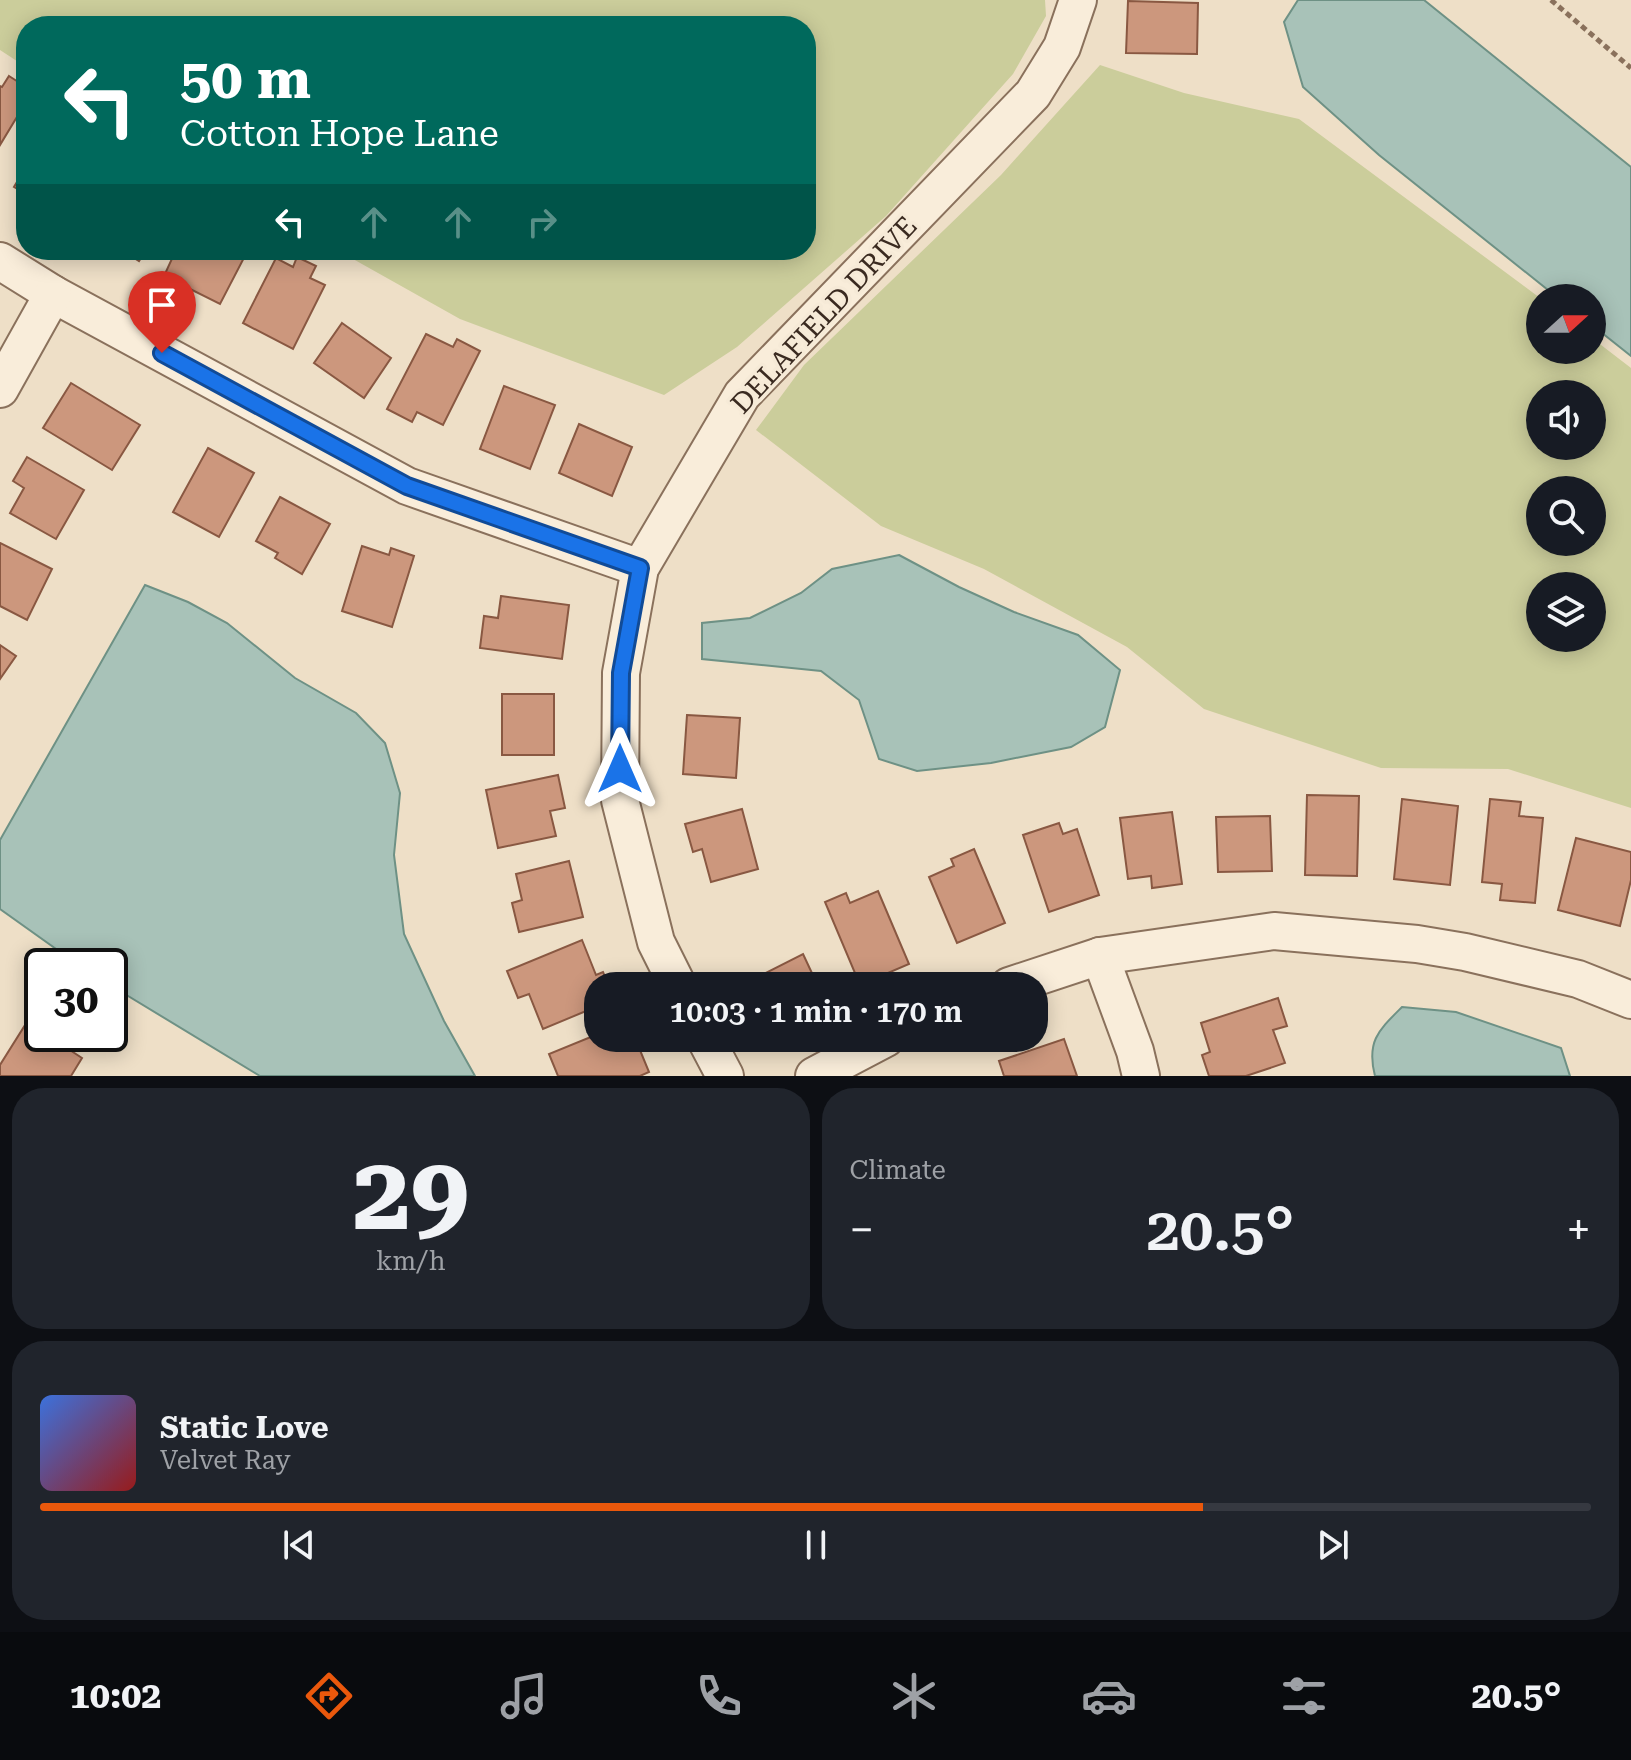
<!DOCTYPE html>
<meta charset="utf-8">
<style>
:root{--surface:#171b24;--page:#20242c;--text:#f1f3f6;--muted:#9ea1a6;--line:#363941;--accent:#ea580c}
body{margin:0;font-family:"Roboto Serif",serif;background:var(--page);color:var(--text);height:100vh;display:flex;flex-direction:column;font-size:30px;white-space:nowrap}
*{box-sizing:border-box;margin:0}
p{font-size:26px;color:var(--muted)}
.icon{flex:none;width:44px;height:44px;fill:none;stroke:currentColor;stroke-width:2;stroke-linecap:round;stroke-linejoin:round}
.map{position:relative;height:1076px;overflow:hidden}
.panel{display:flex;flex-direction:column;gap:12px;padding:12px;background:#0d0f14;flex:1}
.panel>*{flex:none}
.banner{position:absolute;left:16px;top:16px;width:800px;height:244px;border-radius:32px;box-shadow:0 4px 20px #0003;background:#00695c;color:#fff;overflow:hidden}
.needle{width:52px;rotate:69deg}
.fabs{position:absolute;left:1526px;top:284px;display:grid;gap:16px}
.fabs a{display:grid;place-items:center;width:80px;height:80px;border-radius:50%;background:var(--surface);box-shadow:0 4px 20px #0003;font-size:40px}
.speed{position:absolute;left:24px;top:948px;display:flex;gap:16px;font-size:40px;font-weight:700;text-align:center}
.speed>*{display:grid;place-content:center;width:104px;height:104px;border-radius:50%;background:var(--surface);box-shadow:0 4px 20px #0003;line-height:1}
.speed .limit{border:4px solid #111;border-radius:12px;background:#fff;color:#111}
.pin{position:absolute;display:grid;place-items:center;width:68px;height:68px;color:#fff;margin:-82px -34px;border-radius:50% 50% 50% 0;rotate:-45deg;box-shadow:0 0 8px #0007}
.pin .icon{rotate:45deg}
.me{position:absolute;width:88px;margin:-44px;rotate:0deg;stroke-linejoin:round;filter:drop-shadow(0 0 6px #0008)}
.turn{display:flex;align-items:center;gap:28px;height:168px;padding:0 32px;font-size:36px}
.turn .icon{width:104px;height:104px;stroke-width:2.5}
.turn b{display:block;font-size:56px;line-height:68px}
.lanes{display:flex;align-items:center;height:76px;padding:0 32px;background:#0003;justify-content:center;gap:40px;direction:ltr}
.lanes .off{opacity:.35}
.big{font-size:60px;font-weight:600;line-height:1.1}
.panel .card{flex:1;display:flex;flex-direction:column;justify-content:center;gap:12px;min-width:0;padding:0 28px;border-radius:32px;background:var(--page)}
.panel .dial{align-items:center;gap:0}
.dial b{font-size:104px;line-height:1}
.song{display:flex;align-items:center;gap:24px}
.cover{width:96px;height:96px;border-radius:12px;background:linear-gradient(135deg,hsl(220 70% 55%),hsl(0 70% 35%))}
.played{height:8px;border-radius:4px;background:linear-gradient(90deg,var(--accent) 75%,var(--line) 75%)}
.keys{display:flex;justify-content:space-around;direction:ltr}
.heat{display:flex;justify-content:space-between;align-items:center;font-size:44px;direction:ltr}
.panel .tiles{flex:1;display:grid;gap:12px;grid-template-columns:1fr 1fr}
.card:last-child{grid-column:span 2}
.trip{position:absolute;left:584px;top:972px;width:464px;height:80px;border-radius:32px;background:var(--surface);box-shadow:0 4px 20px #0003;font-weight:600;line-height:80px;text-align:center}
.tabs{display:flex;height:128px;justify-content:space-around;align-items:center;background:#090b0e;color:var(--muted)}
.tabs .icon{width:56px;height:56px}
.tabs .active{color:var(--accent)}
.tabs b{font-size:36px;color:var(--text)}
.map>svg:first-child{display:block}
</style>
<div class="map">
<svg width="1631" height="1076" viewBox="0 0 1631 1076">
<rect width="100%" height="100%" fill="#eedfc7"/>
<g fill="#cbcd9b" fill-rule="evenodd">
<path d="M0,0H1045L1046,16L1013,74L886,216L737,347L664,395L460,319L337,250H806V26H26V67L0,50Z"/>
<path d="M1100,65L1184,93L1299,119L1540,298V350H1592V338L1631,368V808L1508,769L1381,768L1204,709L1127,647L984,569L881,526L756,430L804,365L1001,175ZM1540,394H1592V446H1540ZM1540,490H1592V542H1540ZM1540,586H1592V638H1540Z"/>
</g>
<g fill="#a8c2b8" stroke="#6e9185" stroke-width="2">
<path d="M1298,0H1424L1631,167V356L1592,325V298H1558L1379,155L1303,87L1284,22Z"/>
<path d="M899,555L959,587L1014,612L1078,635L1120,670L1105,727L1071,747L991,763L917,771L879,759L859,700L821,671L702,659V623L750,618L801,593L832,569Z"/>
<path d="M145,585L188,602L227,623L295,678L356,713L385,743L400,793L394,855L404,934L444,1021L475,1076H260L110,985V966H80L0,909V840Z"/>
<path d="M1402,1007L1456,1012L1561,1048L1570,1076H1375C1366,1041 1379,1030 1402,1007Z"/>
</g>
<g fill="#cc977d" stroke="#895842" stroke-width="2">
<path d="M1128,1L1198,3L1197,54L1126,53Z"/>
<path d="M9,76L26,87V102L0,145V86L2,87Z"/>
<path d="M26,167V194L14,187Z"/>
<path d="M122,250H146L139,261Z"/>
<path d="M176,250H248L220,304L164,276Z"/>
<path d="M297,257L316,266L310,278L325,285L293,349L243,323L276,258L293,267Z"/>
<path d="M342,323L391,358L364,398L314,363Z"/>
<path d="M426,334L453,347L457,339L480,351L443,425L417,412L412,422L387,409Z"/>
<path d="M71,383L140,425L112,470L43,428Z"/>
<path d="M504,386L555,405L530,469L480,449Z"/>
<path d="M579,424L632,447L612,496L559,473Z"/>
<path d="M208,448L254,473L219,537L173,512Z"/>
<path d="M27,457L84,490L56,539L10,513L24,488L13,481Z"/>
<path d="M280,497L330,524L302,574L275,558L278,553L256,541Z"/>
<path d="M0,543L52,569L27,620L0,606Z"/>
<path d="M362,546L389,555L391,548L414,556L392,627L342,611Z"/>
<path d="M501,596L569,605L562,659L480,648L484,616L498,618Z"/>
<path d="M0,645L16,656L0,679Z"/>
<rect x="502" y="694" width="52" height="61"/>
<path d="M687,715L740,718L736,778L683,774Z"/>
<path d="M558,775L565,808L550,811L556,836L498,848L486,790Z"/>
<path d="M1307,795L1359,796L1357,876L1305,875Z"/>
<path d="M1402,799L1458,806L1450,885L1394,879Z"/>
<path d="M1490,799L1521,802L1519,816L1543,818L1535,903L1500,900L1502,884L1482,882Z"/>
<path d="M742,809L758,869L711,882L702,849L693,852L685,824Z"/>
<path d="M1172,812L1182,884L1152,888L1151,876L1128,879L1120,818Z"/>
<path d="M1270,816L1272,871L1218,872L1216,817Z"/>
<path d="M1059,823L1063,834L1077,829L1099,895L1049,912L1023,835Z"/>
<path d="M1576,838L1631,852V880L1620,926L1558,910Z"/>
<path d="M974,849L1005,923L957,943L929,877L954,866L951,859Z"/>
<path d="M569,861L583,917L519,932L512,903L522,900L516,874Z"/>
<path d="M878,891L909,964L860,985L825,902L846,893L850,903Z"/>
<path d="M582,940L596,975L603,972L609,986H598V1006L543,1029L529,994L518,998L507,971Z"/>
<path d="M803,954L818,986H758L754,979Z"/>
<path d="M1278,998L1287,1026L1273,1030L1285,1063L1246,1076H1209L1202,1055L1210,1052L1201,1023Z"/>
<path d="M27,1022L82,1058L71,1076H0V1065Z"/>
<path d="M598,1034V1038H635L649,1072L640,1076H558L549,1054Z"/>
<path d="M1064,1039L1077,1076H1004L999,1061Z"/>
</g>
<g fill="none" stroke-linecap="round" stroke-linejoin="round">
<defs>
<g id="minor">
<path d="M0,261L53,294L407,486L640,568"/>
<path d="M0,389L53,294"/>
<path d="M1100,956L1135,1051L1141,1076"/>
<path d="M678,986L656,942L620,800L621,673L640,568L742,395L1033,94L1062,47L1078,0"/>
<path d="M1009,986L1100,956L1274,931L1417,944L1465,952L1578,979L1631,1000"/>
<path d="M705,1038L725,1076"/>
<path d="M814,1076L886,1038"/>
</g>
</defs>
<use href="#minor" stroke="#8a715c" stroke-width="40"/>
<path stroke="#8a715c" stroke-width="5" stroke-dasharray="6 4" stroke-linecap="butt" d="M1551,0L1631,68"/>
<use href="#minor" stroke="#f9edda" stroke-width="36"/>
</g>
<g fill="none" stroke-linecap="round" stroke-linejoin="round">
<defs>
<path id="route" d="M162,353L407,486L640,568L621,673L620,769"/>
</defs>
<use href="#route" stroke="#114b97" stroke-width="20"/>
<use href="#route" stroke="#1a73e8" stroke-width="14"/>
</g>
<g text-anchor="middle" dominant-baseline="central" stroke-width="7" stroke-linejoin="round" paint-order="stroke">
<g font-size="28" fill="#3a2a20" stroke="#f6ead7">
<text transform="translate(824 315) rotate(-47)">DELAFIELD DRIVE</text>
</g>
</g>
</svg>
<div class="fabs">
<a><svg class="needle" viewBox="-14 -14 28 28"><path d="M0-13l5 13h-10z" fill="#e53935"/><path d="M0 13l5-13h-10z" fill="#9ea1a6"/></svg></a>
<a><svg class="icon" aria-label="sound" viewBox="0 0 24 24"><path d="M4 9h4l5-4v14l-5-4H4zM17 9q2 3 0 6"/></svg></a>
<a><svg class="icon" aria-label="search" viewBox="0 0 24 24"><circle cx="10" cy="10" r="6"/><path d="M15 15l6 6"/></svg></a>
<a><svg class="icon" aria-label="layers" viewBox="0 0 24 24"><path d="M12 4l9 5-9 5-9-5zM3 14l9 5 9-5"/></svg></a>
</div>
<div class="speed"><div class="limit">30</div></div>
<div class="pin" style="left:162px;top:353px;background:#d93025"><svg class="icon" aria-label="arrive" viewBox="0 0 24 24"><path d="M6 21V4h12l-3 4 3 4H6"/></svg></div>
<svg class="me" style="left:620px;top:769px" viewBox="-20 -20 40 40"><path d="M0-17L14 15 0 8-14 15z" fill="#1a73e8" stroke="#fff" stroke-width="4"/></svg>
<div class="trip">10:03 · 1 min · 170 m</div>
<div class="banner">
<div class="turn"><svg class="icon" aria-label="left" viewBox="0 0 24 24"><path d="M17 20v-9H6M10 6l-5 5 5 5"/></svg><div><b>50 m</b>Cotton Hope Lane</div></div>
<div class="lanes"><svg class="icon" aria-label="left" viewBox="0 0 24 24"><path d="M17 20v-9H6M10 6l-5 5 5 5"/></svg><svg class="icon off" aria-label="ahead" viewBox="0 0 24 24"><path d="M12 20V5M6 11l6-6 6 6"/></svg><svg class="icon off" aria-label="ahead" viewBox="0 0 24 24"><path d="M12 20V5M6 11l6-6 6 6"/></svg><svg class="icon off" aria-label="right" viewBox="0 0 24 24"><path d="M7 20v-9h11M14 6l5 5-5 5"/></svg></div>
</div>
</div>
<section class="panel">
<div class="tiles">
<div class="card dial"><b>29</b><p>km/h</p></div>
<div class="card"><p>Climate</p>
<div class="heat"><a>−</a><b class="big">20.5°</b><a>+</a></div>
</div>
<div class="card">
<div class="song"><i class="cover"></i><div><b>Static Love</b><p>Velvet Ray</p></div></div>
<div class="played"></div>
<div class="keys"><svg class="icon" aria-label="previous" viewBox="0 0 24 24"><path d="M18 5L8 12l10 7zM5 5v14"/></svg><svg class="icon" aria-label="pause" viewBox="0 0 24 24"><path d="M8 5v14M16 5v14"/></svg><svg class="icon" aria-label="next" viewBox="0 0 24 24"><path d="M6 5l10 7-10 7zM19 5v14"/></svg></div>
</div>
</div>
</section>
<nav class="tabs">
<b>10:02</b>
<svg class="icon active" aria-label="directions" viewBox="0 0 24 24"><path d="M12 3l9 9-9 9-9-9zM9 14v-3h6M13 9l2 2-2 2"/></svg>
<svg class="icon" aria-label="music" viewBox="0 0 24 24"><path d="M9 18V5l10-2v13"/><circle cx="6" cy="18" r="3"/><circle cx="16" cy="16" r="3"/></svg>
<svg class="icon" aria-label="phone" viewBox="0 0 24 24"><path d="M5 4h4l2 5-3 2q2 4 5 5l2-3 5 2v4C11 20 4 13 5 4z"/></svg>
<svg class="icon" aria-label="climate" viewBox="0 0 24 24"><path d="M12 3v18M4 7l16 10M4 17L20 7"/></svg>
<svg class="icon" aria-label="car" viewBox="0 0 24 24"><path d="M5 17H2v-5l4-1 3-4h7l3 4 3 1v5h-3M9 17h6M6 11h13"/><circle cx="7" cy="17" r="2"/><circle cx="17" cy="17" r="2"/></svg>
<svg class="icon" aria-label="filters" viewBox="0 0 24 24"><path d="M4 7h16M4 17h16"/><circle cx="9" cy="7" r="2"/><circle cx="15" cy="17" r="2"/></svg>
<b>20.5°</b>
</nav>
